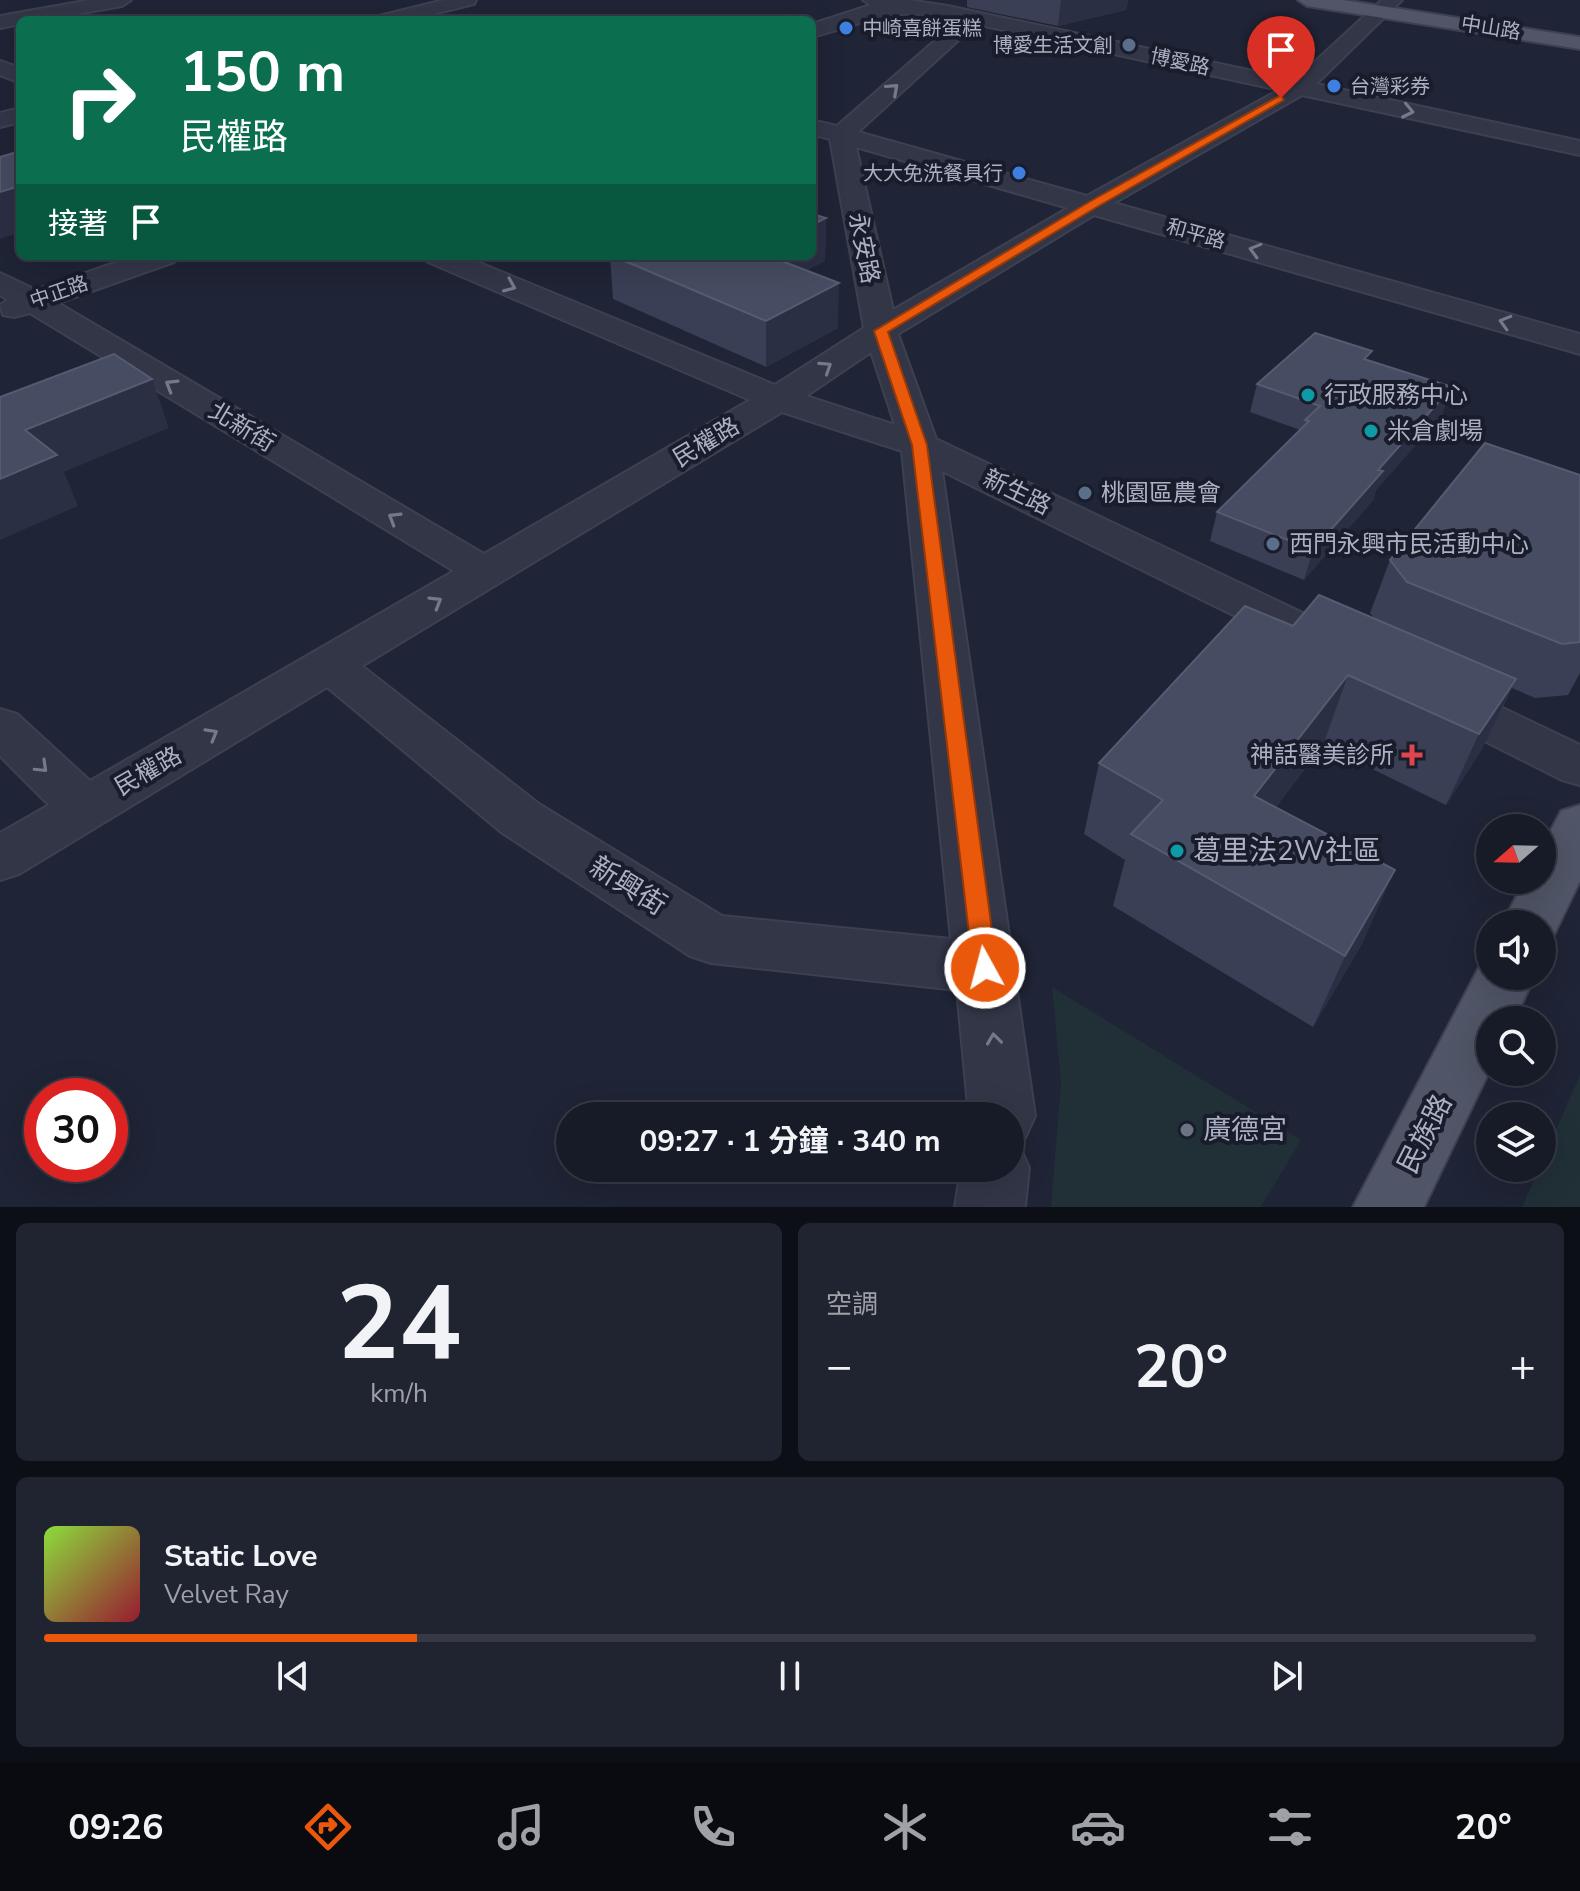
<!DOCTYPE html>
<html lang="zh-TW">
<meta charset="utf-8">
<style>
:root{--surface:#171b28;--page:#202430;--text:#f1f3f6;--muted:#9ea1a8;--line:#363945;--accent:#ea580c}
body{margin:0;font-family:"Nunito Sans","Noto Sans TC",sans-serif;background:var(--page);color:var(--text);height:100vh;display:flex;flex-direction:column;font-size:30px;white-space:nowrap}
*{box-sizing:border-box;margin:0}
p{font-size:26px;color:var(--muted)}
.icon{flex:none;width:44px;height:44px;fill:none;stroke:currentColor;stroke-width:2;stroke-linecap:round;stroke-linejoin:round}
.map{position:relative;height:1207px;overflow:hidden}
.sheet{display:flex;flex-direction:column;gap:16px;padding:16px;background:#0d0f16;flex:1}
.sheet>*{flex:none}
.banner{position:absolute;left:16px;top:16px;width:800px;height:244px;border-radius:12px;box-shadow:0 8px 32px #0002,0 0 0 2px var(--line);background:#0b6e4f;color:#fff;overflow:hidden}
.needle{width:52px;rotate:250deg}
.tools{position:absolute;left:1476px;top:814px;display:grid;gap:16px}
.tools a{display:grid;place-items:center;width:80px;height:80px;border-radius:50%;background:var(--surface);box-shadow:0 8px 32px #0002,0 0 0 2px var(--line);font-size:40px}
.speed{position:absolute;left:24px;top:1078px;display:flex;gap:16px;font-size:40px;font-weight:700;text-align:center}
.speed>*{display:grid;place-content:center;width:104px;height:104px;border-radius:50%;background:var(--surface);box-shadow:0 8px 32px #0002,0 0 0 2px var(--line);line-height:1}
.speed .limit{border:12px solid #d22;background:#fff;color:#111}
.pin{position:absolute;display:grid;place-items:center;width:68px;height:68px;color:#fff;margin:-82px -34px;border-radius:50% 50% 50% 0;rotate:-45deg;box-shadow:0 0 8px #0007}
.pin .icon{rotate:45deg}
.me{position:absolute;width:88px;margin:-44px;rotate:353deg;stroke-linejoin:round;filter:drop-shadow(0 0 6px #0008)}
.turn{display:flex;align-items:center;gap:28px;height:168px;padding:0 32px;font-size:36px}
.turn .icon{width:104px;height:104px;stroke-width:2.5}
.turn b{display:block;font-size:56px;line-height:68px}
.then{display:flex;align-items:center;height:76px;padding:0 32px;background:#0003;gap:16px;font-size:30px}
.big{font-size:60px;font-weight:700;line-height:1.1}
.sheet .widget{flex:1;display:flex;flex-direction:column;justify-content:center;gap:12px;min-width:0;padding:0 28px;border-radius:12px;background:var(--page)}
.sheet .dial{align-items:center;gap:0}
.dial b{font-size:104px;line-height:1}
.song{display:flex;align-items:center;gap:24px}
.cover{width:96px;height:96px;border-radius:12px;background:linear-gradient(135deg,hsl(90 70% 55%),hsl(350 70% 35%))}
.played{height:8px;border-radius:4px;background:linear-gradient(90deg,var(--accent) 25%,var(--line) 25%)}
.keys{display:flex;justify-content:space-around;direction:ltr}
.heat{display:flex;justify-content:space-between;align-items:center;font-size:44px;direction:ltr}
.sheet .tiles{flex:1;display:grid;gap:16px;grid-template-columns:1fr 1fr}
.widget:last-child{grid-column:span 2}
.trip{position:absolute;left:556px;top:1102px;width:468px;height:80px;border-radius:40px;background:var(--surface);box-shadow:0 8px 32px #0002,0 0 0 2px var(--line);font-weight:700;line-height:80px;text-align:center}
.tabs{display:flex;height:128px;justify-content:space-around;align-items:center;background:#090b10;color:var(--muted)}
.tabs .icon{width:56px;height:56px}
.tabs .active{color:var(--accent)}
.tabs b{font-size:36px;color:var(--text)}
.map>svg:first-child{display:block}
</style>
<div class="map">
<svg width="1580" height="1207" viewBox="0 0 1580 1207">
<rect width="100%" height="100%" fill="#1f2436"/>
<g fill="#213037">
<path d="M1052,987L1301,1140L1261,1207H1051L1061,1083Z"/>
<path d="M1580,1075V1207H1522Z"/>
</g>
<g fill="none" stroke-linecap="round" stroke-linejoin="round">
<defs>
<g id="minor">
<path d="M90,0H131L122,6L43,20H20V24L0,28V16Z"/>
<path d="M444,0H476L474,4L409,20H376L379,16Z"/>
<path d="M863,0H908L948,6L1295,80L1382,0H1402L1316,84L1580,141V155L1302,95L1114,203L1580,334V354L1094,215L898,334L936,439L1364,642L1371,653L1364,664L1348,668L1332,664L942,471L1035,1116L1025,1138L1013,1142L1019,1145L1029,1168L1025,1207H955L961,1168H1010V1116H969L957,990L711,963L690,956L501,832L327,687L19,874L0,880V833L49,805L0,756V709L17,714L90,781L454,571L30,313L14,317L3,315L0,305L8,300L0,295V273L36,290L135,256H179L174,262L58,303L484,554L750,400L428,262L423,256H463L775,385L864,328L830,139L812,134V124L820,122L837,126L954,24C905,0 861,25 812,37V24L871,5ZM976,24L1279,90L1087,196L858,132ZM856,147L1068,208L893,310ZM871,352L895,425L806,396ZM782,412L902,451L951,939L722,916L539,804L362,666Z"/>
<path d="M0,61L20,68V83L0,75Z"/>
<path d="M20,108V122L0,127V113Z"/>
<path d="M1442,683L1459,687L1580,745V785L1562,780L1425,711L1418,699L1425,687Z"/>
</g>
<g id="major">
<path d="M1298,0H1343L1580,37V49L1307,6Z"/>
<path d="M1580,805V881L1551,941L1542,944V924H1502L1525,880H1542V847L1561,811Z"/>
<path d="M1490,956V976H1535L1514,1020H1490V1070L1424,1207H1353L1484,958Z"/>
</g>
</defs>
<use href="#minor" stroke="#3c4050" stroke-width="4"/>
<use href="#major" stroke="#3c4050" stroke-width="4"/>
<use href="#minor" fill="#323647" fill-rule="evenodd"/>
<use href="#major" fill="#505567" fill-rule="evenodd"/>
</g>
<g fill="#3a3f55">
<path d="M967,0H1128L1126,10L1058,26L967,7Z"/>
<path d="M826,218L825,261L806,270L838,328L766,367L613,299L610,256H812Z"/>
<path d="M1369,361L1452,387L1442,415L1376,490L1373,500L1304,580L1210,541L1217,512L1300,430L1250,412L1257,384Z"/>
<path d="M1580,475V673L1568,695L1535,698L1512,688L1482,749L1446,805L1323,745L1276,807L1363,942L1313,1027L1113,906L1125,860L1084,834L1099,763L1375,619L1370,613L1390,560Z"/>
</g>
<g fill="#2a2f44">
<path d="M1061,0H1128L1126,10L1058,26Z"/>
<path d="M20,186V232L0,239V192Z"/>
<path d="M826,218L825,261L757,295L756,256H812V225Z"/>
<path d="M839,283L838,328L766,367V321Z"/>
<path d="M152,379L169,428L64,472L78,506L0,540V479L25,430Z"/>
<path d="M1452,387L1442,415L1376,490L1373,500L1304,580L1313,550L1378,470Z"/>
<path d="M1348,675L1323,745L1230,867L1254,796Z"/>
<path d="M1516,679L1482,749L1446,805L1479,734Z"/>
<path d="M1395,870L1363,942L1313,1027L1345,956Z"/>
</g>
<g fill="#464c61" stroke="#565b71" stroke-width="2">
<path d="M17,152L20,153V186L0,192V157Z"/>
<path d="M812,214L826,218L812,225Z"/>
<path d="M613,256H769L839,283L766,321Z"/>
<path d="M1315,333L1372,351L1364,359L1452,387L1378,470L1383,471L1313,550L1217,512L1309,421L1305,420L1320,406L1257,384Z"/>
<path d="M114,354L152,379L25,430L57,455L0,479V397Z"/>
<path d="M1485,443L1580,475V642L1562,644L1407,582L1390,560Z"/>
<path d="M1319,595L1516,679L1479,734L1348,675L1254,796L1395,870L1345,956L1131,834L1163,800L1099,763L1245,606L1293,626Z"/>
</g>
<defs><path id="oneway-chevron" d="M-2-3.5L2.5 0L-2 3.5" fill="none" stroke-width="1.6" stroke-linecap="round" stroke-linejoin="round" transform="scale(2)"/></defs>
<g stroke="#75798c">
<use href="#oneway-chevron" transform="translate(893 89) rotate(-42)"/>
<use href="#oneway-chevron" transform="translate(1408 111) rotate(12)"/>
<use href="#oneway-chevron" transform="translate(1255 250) rotate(-164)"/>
<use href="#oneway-chevron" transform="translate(510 286) rotate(23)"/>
<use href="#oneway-chevron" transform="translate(1505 322) rotate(-164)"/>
<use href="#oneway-chevron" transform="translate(826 367) rotate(-33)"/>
<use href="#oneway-chevron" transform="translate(171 385) rotate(-149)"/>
<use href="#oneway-chevron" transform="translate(394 518) rotate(-149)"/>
<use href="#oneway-chevron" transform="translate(436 602) rotate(-31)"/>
<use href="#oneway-chevron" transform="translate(212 734) rotate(-30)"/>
<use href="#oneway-chevron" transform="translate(42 767) rotate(44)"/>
<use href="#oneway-chevron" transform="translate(994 1039) rotate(-97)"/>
</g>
<path fill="#ea580c" stroke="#983908" stroke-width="2" d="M1281,95L1284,100L1097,207L888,332L927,445L997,968L994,976L985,979L976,976L973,968L912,445L874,331L1089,202Z"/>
<g fill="#3f7fe0" stroke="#181c2b" stroke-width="3">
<circle cx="846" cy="28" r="8"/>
<circle cx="1334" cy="86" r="8"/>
<circle cx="1019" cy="173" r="8"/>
</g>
<g fill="#5c6f8a" stroke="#181c2b" stroke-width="3">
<circle cx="1129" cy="45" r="8"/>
<circle cx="1085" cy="493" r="8"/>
<circle cx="1273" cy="544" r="8"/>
</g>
<g fill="#0f9aa8" stroke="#181c2b" stroke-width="3">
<circle cx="1308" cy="395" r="8"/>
<circle cx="1371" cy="431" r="8"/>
<circle cx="1177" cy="851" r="8"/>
</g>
<path fill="#e0444e" stroke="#181c2b" stroke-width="3" d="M1408 743h8v8h8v8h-8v8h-8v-8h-8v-8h8z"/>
<circle fill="#6b7280" stroke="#181c2b" stroke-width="3" cx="1187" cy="1130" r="8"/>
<g text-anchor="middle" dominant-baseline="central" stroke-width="8" stroke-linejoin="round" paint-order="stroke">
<g font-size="20" fill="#acb0c4" stroke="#181c2b" text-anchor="start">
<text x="862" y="28">中崎喜餅蛋糕</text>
<text x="1113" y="45" text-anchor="end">博愛生活文創</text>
<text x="1350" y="86">台灣彩券</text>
<text x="1003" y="173" text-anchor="end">大大免洗餐具行</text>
</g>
<g font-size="20" fill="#acb0c4" stroke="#181c2b">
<text transform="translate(1491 28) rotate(9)">中山路</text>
<text transform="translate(1180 62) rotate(12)">博愛路</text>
<text transform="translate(1196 234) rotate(16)">和平路</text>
<text transform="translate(59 292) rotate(-19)">中正路</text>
</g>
<g font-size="24" fill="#acb0c4" stroke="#181c2b">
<text transform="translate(864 248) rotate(79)">永安路</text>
<text transform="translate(242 427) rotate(31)">北新街</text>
<text transform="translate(706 442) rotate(-31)">民權路</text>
<text transform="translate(1017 492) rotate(26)">新生路</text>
<text transform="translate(148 771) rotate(-30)">民權路</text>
</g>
<g font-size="24" fill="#acb0c4" stroke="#181c2b" text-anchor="start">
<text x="1324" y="395">行政服務中心</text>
<text x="1387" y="431">米倉劇場</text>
<text x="1101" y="493">桃園區農會</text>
<text x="1289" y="544">西門永興市民活動中心</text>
<text x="1394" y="755" text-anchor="end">神話醫美診所</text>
</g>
<g font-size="28" fill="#acb0c4" stroke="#181c2b" text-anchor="start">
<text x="1193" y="851">葛里法2W社區</text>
<text x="1203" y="1130">廣德宮</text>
</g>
<g font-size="28" fill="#acb0c4" stroke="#181c2b">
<text transform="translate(628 886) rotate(32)">新興街</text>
<text transform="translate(1425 1134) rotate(-63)">民族路</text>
</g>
</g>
</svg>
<div class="tools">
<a><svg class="needle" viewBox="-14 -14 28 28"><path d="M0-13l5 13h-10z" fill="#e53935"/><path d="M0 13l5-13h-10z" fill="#9ea1a8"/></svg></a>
<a><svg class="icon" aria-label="sound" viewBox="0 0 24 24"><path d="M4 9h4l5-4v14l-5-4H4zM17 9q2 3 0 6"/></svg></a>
<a><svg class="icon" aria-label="search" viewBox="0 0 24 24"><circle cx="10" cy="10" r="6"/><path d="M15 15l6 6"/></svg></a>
<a><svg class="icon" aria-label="layers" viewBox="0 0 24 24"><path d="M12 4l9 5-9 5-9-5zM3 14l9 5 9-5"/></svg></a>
</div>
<div class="speed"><div class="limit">30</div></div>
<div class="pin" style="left:1281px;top:98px;background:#d93025"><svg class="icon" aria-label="arrive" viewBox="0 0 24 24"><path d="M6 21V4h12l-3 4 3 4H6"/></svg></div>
<svg class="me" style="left:985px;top:968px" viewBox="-20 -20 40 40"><circle r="17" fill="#ea580c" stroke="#fff" stroke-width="3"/><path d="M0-11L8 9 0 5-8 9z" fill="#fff"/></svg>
<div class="trip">09:27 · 1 分鐘 · 340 m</div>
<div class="banner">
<div class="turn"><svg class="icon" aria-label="right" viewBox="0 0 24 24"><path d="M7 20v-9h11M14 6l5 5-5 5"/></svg><div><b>150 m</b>民權路</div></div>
<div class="then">接著<svg class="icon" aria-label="arrive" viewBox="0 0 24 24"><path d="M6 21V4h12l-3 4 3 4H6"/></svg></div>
</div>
</div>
<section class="sheet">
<div class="tiles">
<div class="widget dial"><b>24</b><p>km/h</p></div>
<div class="widget"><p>空調</p>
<div class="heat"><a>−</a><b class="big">20°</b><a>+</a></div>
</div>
<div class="widget">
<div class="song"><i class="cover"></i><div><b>Static Love</b><p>Velvet Ray</p></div></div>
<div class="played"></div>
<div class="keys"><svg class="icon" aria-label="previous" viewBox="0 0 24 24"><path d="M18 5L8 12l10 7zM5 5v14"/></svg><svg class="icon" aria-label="pause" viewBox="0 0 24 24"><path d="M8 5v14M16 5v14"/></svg><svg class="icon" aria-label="next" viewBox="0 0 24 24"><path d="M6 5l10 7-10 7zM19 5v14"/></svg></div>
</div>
</div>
</section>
<nav class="tabs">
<b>09:26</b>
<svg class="icon active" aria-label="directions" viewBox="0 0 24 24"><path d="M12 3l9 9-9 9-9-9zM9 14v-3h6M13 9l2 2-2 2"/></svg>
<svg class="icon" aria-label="music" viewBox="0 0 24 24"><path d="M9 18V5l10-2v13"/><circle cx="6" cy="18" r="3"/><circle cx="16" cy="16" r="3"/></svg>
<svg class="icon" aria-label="phone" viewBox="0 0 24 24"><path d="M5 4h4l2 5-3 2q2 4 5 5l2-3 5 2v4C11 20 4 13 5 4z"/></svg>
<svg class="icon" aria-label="climate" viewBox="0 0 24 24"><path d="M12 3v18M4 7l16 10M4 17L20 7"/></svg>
<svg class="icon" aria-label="car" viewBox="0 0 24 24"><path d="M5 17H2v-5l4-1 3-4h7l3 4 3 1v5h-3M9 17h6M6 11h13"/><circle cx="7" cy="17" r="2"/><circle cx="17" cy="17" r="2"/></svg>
<svg class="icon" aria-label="filters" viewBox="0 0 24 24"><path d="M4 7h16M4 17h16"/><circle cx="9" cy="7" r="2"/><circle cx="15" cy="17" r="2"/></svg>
<b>20°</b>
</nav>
